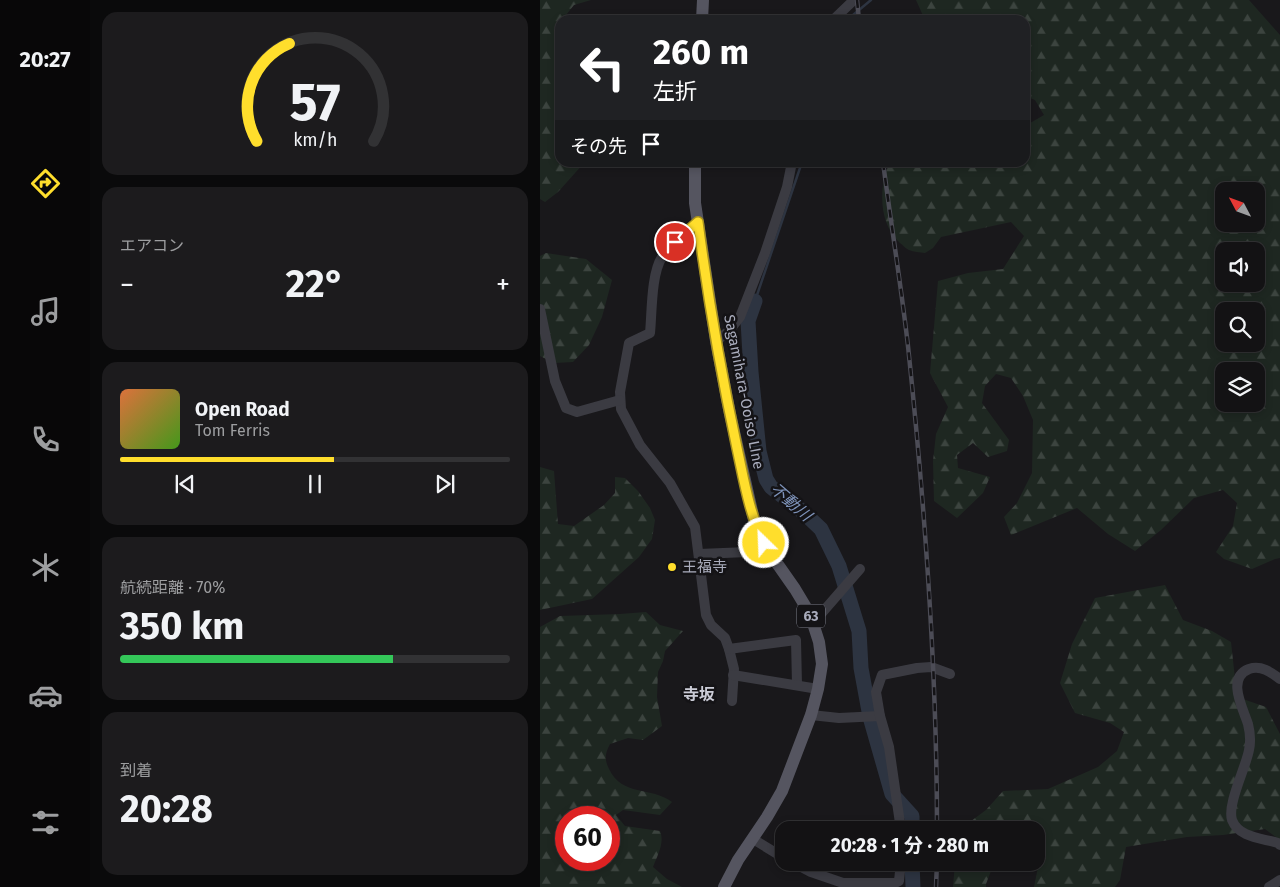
<!DOCTYPE html>
<html lang="ja">
<meta charset="utf-8">
<style>
:root{--surface:#131214;--page:#1c1b1d;--text:#f1f3f6;--muted:#9d9ea0;--line:#323234;--accent:#ffde2c}
body{margin:0;font-family:"Fira Sans","Noto Sans JP",sans-serif;background:var(--page);color:var(--text);height:100vh;display:flex;flex-direction:column;font-size:19px;white-space:nowrap}
*{box-sizing:border-box;margin:0}
p{font-size:16px;color:var(--muted)}
.icon{flex:none;width:28px;height:28px;fill:none;stroke:currentColor;stroke-width:2;stroke-linecap:round;stroke-linejoin:round}
.map{position:relative;flex:1;overflow:hidden}
.side{display:flex;flex-direction:column;gap:12px;padding:12px;background:#0a0a0b;width:450px}
.side>*{flex:none}
.banner{position:absolute;left:15px;top:15px;width:475px;height:152px;border-radius:15px;box-shadow:0 2px 8px #0003,0 0 0 1px var(--line);background:#202124;color:#fff;overflow:hidden}
.needle{width:32px;rotate:311deg}
.fabs{position:absolute;left:675px;top:182px;display:grid;gap:10px}
.fabs a{display:grid;place-items:center;width:50px;height:50px;border-radius:10px;background:var(--surface);box-shadow:0 2px 8px #0003,0 0 0 1px var(--line);font-size:25px}
.speed{position:absolute;left:15px;top:806px;display:flex;gap:10px;font-size:25px;font-weight:700;text-align:center}
.speed>*{display:grid;place-content:center;width:65px;height:65px;border-radius:50%;background:var(--surface);box-shadow:0 2px 8px #0003,0 0 0 1px var(--line);line-height:1}
.speed .limit{border:8px solid #d22;background:#fff;color:#111}
.pin{position:absolute;display:grid;place-items:center;width:42px;height:42px;color:#fff;margin:-21px;border:2px solid #fff;border-radius:50%;box-shadow:0 1px 5px #0007}
.me{position:absolute;width:55px;margin:-28px;rotate:336deg;stroke-linejoin:round;filter:drop-shadow(0 0 4px #0008)}
.turn{display:flex;align-items:center;gap:18px;height:105px;padding:0 15px;font-size:22px}
.turn .icon{width:65px;height:65px;stroke-width:2.5}
.turn b{display:block;font-size:35px;line-height:42px}
.then{display:flex;align-items:center;height:48px;padding:0 15px;background:#0003;gap:10px;font-size:19px}
.big{font-size:38px;font-weight:700;line-height:1.1}
.side .tile{flex:1;display:flex;flex-direction:column;justify-content:center;gap:8px;min-width:0;padding:0 18px;border-radius:15px;background:var(--page)}
.side .dial{align-items:center;gap:0}
.dial svg{height:130px;overflow:visible;fill:none;stroke:var(--line);stroke-width:7;stroke-linecap:round;text-anchor:middle}
.dial text{fill:var(--text);stroke:none}
.song{display:flex;align-items:center;gap:15px}
.cover{width:60px;height:60px;border-radius:8px;background:linear-gradient(135deg,hsl(20 70% 55%),hsl(100 70% 35%))}
.played{height:5px;border-radius:2px;background:linear-gradient(90deg,var(--accent) 55%,var(--line) 55%)}
.keys{display:flex;justify-content:space-around;direction:ltr}
.heat{display:flex;justify-content:space-between;align-items:center;font-size:28px;direction:ltr}
.charge{height:8px;border-radius:4px;background:linear-gradient(90deg,#34c759 70%,var(--line) 0)}
.trip{position:absolute;left:235px;top:821px;width:270px;height:50px;border-radius:15px;background:var(--surface);box-shadow:0 2px 8px #0003,0 0 0 1px var(--line);font-weight:700;line-height:50px;text-align:center}
main{display:flex;flex:1;min-height:0}
.tabs{display:flex;flex-direction:column;width:90px;justify-content:space-around;align-items:center;background:#080708;color:var(--muted)}
.tabs .icon{width:35px;height:35px}
.tabs .current{color:var(--accent)}
.tabs b{font-size:22px;color:var(--text)}
.map>svg:first-child{display:block}
</style>
<main>
<nav class="tabs">
<b>20:27</b>
<svg class="icon current" aria-label="directions" viewBox="0 0 24 24"><path d="M12 3l9 9-9 9-9-9zM9 14v-3h6M13 9l2 2-2 2"/></svg>
<svg class="icon" aria-label="music" viewBox="0 0 24 24"><path d="M9 18V5l10-2v13"/><circle cx="6" cy="18" r="3"/><circle cx="16" cy="16" r="3"/></svg>
<svg class="icon" aria-label="phone" viewBox="0 0 24 24"><path d="M5 4h4l2 5-3 2q2 4 5 5l2-3 5 2v4C11 20 4 13 5 4z"/></svg>
<svg class="icon" aria-label="climate" viewBox="0 0 24 24"><path d="M12 3v18M4 7l16 10M4 17L20 7"/></svg>
<svg class="icon" aria-label="car" viewBox="0 0 24 24"><path d="M5 17H2v-5l4-1 3-4h7l3 4 3 1v5h-3M9 17h6M6 11h13"/><circle cx="7" cy="17" r="2"/><circle cx="17" cy="17" r="2"/></svg>
<svg class="icon" aria-label="filters" viewBox="0 0 24 24"><path d="M4 7h16M4 17h16"/><circle cx="9" cy="7" r="2"/><circle cx="15" cy="17" r="2"/></svg>
</nav>
<section class="side">
<div class="tile dial"><svg viewBox="0 0 100 80">
<path d="M14 69A42 42 0 1 1 86 69"/>
<path d="M14 69A42 42 0 0 1 34 9" stroke="#ffde2c"/>
<text x="50" y="56" font-size="32" font-weight="700">57</text>
<text x="50" y="72" font-size="11">km/h</text>
</svg></div>
<div class="tile"><p>エアコン</p>
<div class="heat"><a>−</a><b class="big">22°</b><a>+</a></div>
</div>
<div class="tile">
<div class="song"><i class="cover"></i><div><b>Open Road</b><p>Tom Ferris</p></div></div>
<div class="played"></div>
<div class="keys"><svg class="icon" aria-label="previous" viewBox="0 0 24 24"><path d="M18 5L8 12l10 7zM5 5v14"/></svg><svg class="icon" aria-label="pause" viewBox="0 0 24 24"><path d="M8 5v14M16 5v14"/></svg><svg class="icon" aria-label="next" viewBox="0 0 24 24"><path d="M6 5l10 7-10 7zM19 5v14"/></svg></div>
</div>
<div class="tile"><p>航続距離 · 70%</p><b class="big">350 km</b><div class="charge"></div></div>
<div class="tile"><p>到着</p><b class="big">20:28</b></div>
</section>
<div class="map">
<svg width="740" height="887" viewBox="0 0 740 887">
<defs>
<pattern id="forest-firs" width="22" height="20" patternUnits="userSpaceOnUse" patternTransform="scale(1.25)"><rect width="22" height="20" fill="#1e2721"/><path d="M5 1l3.5 6h-7zM16 11l3.5 6h-7z" fill="#3c443f"/></pattern>
</defs>
<rect width="100%" height="100%" fill="#19181b"/>
<g fill="url(#forest-firs)" fill-rule="evenodd">
<path d="M0,0H51L34,5L22,20H20V23L15,30L20,84V162L44,163L18,192L5,202L0,199Z"/>
<path d="M376,0H709L740,35V558L735,559L712,569L684,559L676,552L693,526L697,503L683,490L654,498L621,530L595,551L568,534L537,508L471,535L464,517L477,503L492,473L493,420L483,396L471,378L456,374L445,386L442,403L469,440L467,451L448,457L433,443L417,455L418,468L450,477L443,493L417,518L394,501L393,461L396,434L408,407L390,373L398,281L428,273L463,269L484,236L471,222L401,237L393,248L385,253C380,252 374,252 369,250C366,249 363,245 360,243C338,223 339,187 349,163L485,162V126L504,115L495,100L485,96V20H385ZM684,191H716V224H684ZM684,251H716V284H684ZM684,311H716V344H684ZM684,371H716V404H684Z"/>
<path d="M6,253L46,259L72,280L62,317L49,345L33,362L14,363L0,356V256Z"/>
<path d="M0,467L14,471L18,524L34,526L64,505L75,493V477L85,478L98,491L110,508L115,520L112,539L99,557L52,599L0,610Z"/>
<path d="M625,585L643,620L672,631L691,642L697,697L726,707L740,734V840L725,829L683,835L647,837L586,847L580,880L575,887H494L499,862L496,861V830H419L446,810L463,791L508,789L558,767L577,751L584,732L570,723L535,713L520,683L532,644L555,598Z"/>
<path d="M106,612L120,625L143,631L125,651L123,661L118,672L117,697L122,726L103,740L88,738L70,744C65,754 64,759 69,769C82,797 111,786 132,802L120,815L83,810L76,815L85,826L120,831C125,843 117,856 113,867L127,879L142,887H0V627L20,616L80,614ZM26,818H69V860H26Z"/>
<path d="M415,863H454L446,884V887H413Z"/>
</g>
<g fill="none" stroke-linecap="round" stroke-linejoin="round">
<g stroke="#2d3441" stroke-width="2.5">
<path d="M307,20L331,0"/>
<path d="M215,301L262,162"/>
</g>
<g stroke="#2d3441" stroke-width="15">
<path d="M215,301L208,321L211,372L219,451L226,479L231,487L263,512L281,529L299,566L319,631L321,668L330,717L352,794L372,816V830"/>
<path d="M372,862L373,887"/>
</g>
<g stroke="#3b3b42" stroke-width="10">
<path d="M293,20L314,0"/>
<path d="M158,222C146,233 131,244 122,257C111,274 112,313 110,333L89,343L80,392L81,409L100,445L130,483L155,527L166,615L171,625L185,638L189,649L194,669L192,701"/>
<path d="M0,309L15,381L26,408L37,412L80,400"/>
<path d="M176,341L189,331L200,317L225,253L247,187L252,162"/>
<path d="M159,554L208,552L224,543"/>
<path d="M274,622L320,569"/>
<path d="M189,649L256,640L257,685"/>
<path d="M193,675L278,689"/>
<path d="M740,679C731,672 721,665 709,669C686,678 703,708 708,724C710,732 711,741 709,750C706,767 687,804 692,820C699,838 722,838 738,843L740,845"/>
<path d="M271,715L299,718L340,716"/>
<path d="M361,830L349,747L340,716L336,692L342,675L377,668L391,667L410,674"/>
<path d="M213,839L244,858"/>
<path d="M252,862L271,872L303,883H355L359,881L361,862"/>
<path d="M729,887L740,880"/>
</g>
<g stroke="#555560" stroke-width="12">
<path d="M162,20L163,0"/>
<path d="M155,162V203L176,341L190,414L214,520L227,549L255,589L270,614L279,642L282,664L278,689L271,715L242,791L227,817L198,860L184,887"/>
</g>
<defs>
<g id="rail">
<path d="M317,0L319,20"/>
<path d="M343,162C351,224 361,285 368,346C385,507 397,668 397,830"/>
<path d="M396,887L397,862"/>
</g>
</defs>
<use href="#rail" stroke="#4c4c56" stroke-width="4.5"/>
<use href="#rail" stroke="#141316" stroke-width="2.5" stroke-dasharray="8" stroke-linecap="butt"/>
</g>
<g fill="none" stroke-linecap="round" stroke-linejoin="round">
<defs>
<path id="route" d="M135,242L158,222C168,298 181,373 197,448C204,480 209,513 224,543"/>
</defs>
<use href="#route" stroke="#a6901d" stroke-width="12"/>
<use href="#route" stroke="#ffde2c" stroke-width="9"/>
</g>
<circle fill="#ffde2c" stroke="#141316" stroke-width="2" cx="132" cy="567" r="5"/>
<g text-anchor="middle" dominant-baseline="central" stroke-width="5" stroke-linejoin="round" paint-order="stroke">
<rect fill="#141316" stroke="#7c7e8a" stroke-width="1" x="257" y="604.5" width="28" height="23" rx="4"/>
<g font-size="14" font-weight="bold" fill="#a9acbc">
<text x="271" y="616">63</text>
</g>
<g font-size="15" fill="#a9acbc" stroke="#141316">
<text transform="translate(204 392) rotate(79)">Sagamihara-Ooiso LIne</text>
</g>
<g font-size="15" fill="#a9acbc" stroke="#141316" text-anchor="start">
<text x="142" y="567">王福寺</text>
</g>
<g font-size="16" font-style="italic" fill="#7e93ba" stroke="#141316">
<text transform="translate(251 502) rotate(41)">不動川</text>
</g>
<g font-size="16" font-weight="bold" fill="#cbccd7" stroke="#141316">
<text x="159" y="694">寺坂</text>
</g>
</g>
</svg>
<div class="fabs">
<a><svg class="needle" viewBox="-14 -14 28 28"><path d="M0-13l5 13h-10z" fill="#e53935"/><path d="M0 13l5-13h-10z" fill="#9d9ea0"/></svg></a>
<a><svg class="icon" aria-label="sound" viewBox="0 0 24 24"><path d="M4 9h4l5-4v14l-5-4H4zM17 9q2 3 0 6"/></svg></a>
<a><svg class="icon" aria-label="search" viewBox="0 0 24 24"><circle cx="10" cy="10" r="6"/><path d="M15 15l6 6"/></svg></a>
<a><svg class="icon" aria-label="layers" viewBox="0 0 24 24"><path d="M12 4l9 5-9 5-9-5zM3 14l9 5 9-5"/></svg></a>
</div>
<div class="speed"><div class="limit">60</div></div>
<div class="pin" style="left:135px;top:242px;background:#d93025"><svg class="icon" aria-label="arrive" viewBox="0 0 24 24"><path d="M6 21V4h12l-3 4 3 4H6"/></svg></div>
<svg class="me" style="left:224px;top:543px" viewBox="-20 -20 40 40"><circle r="17" fill="#ffde2c" stroke="#fff" stroke-width="3"/><path d="M0-11L8 9 0 5-8 9z" fill="#fff"/></svg>
<div class="trip">20:28 · 1 分 · 280 m</div>
<div class="banner">
<div class="turn"><svg class="icon" aria-label="left" viewBox="0 0 24 24"><path d="M17 20v-9H6M10 6l-5 5 5 5"/></svg><div><b>260 m</b>左折</div></div>
<div class="then">その先<svg class="icon" aria-label="arrive" viewBox="0 0 24 24"><path d="M6 21V4h12l-3 4 3 4H6"/></svg></div>
</div>
</div>
</main>
